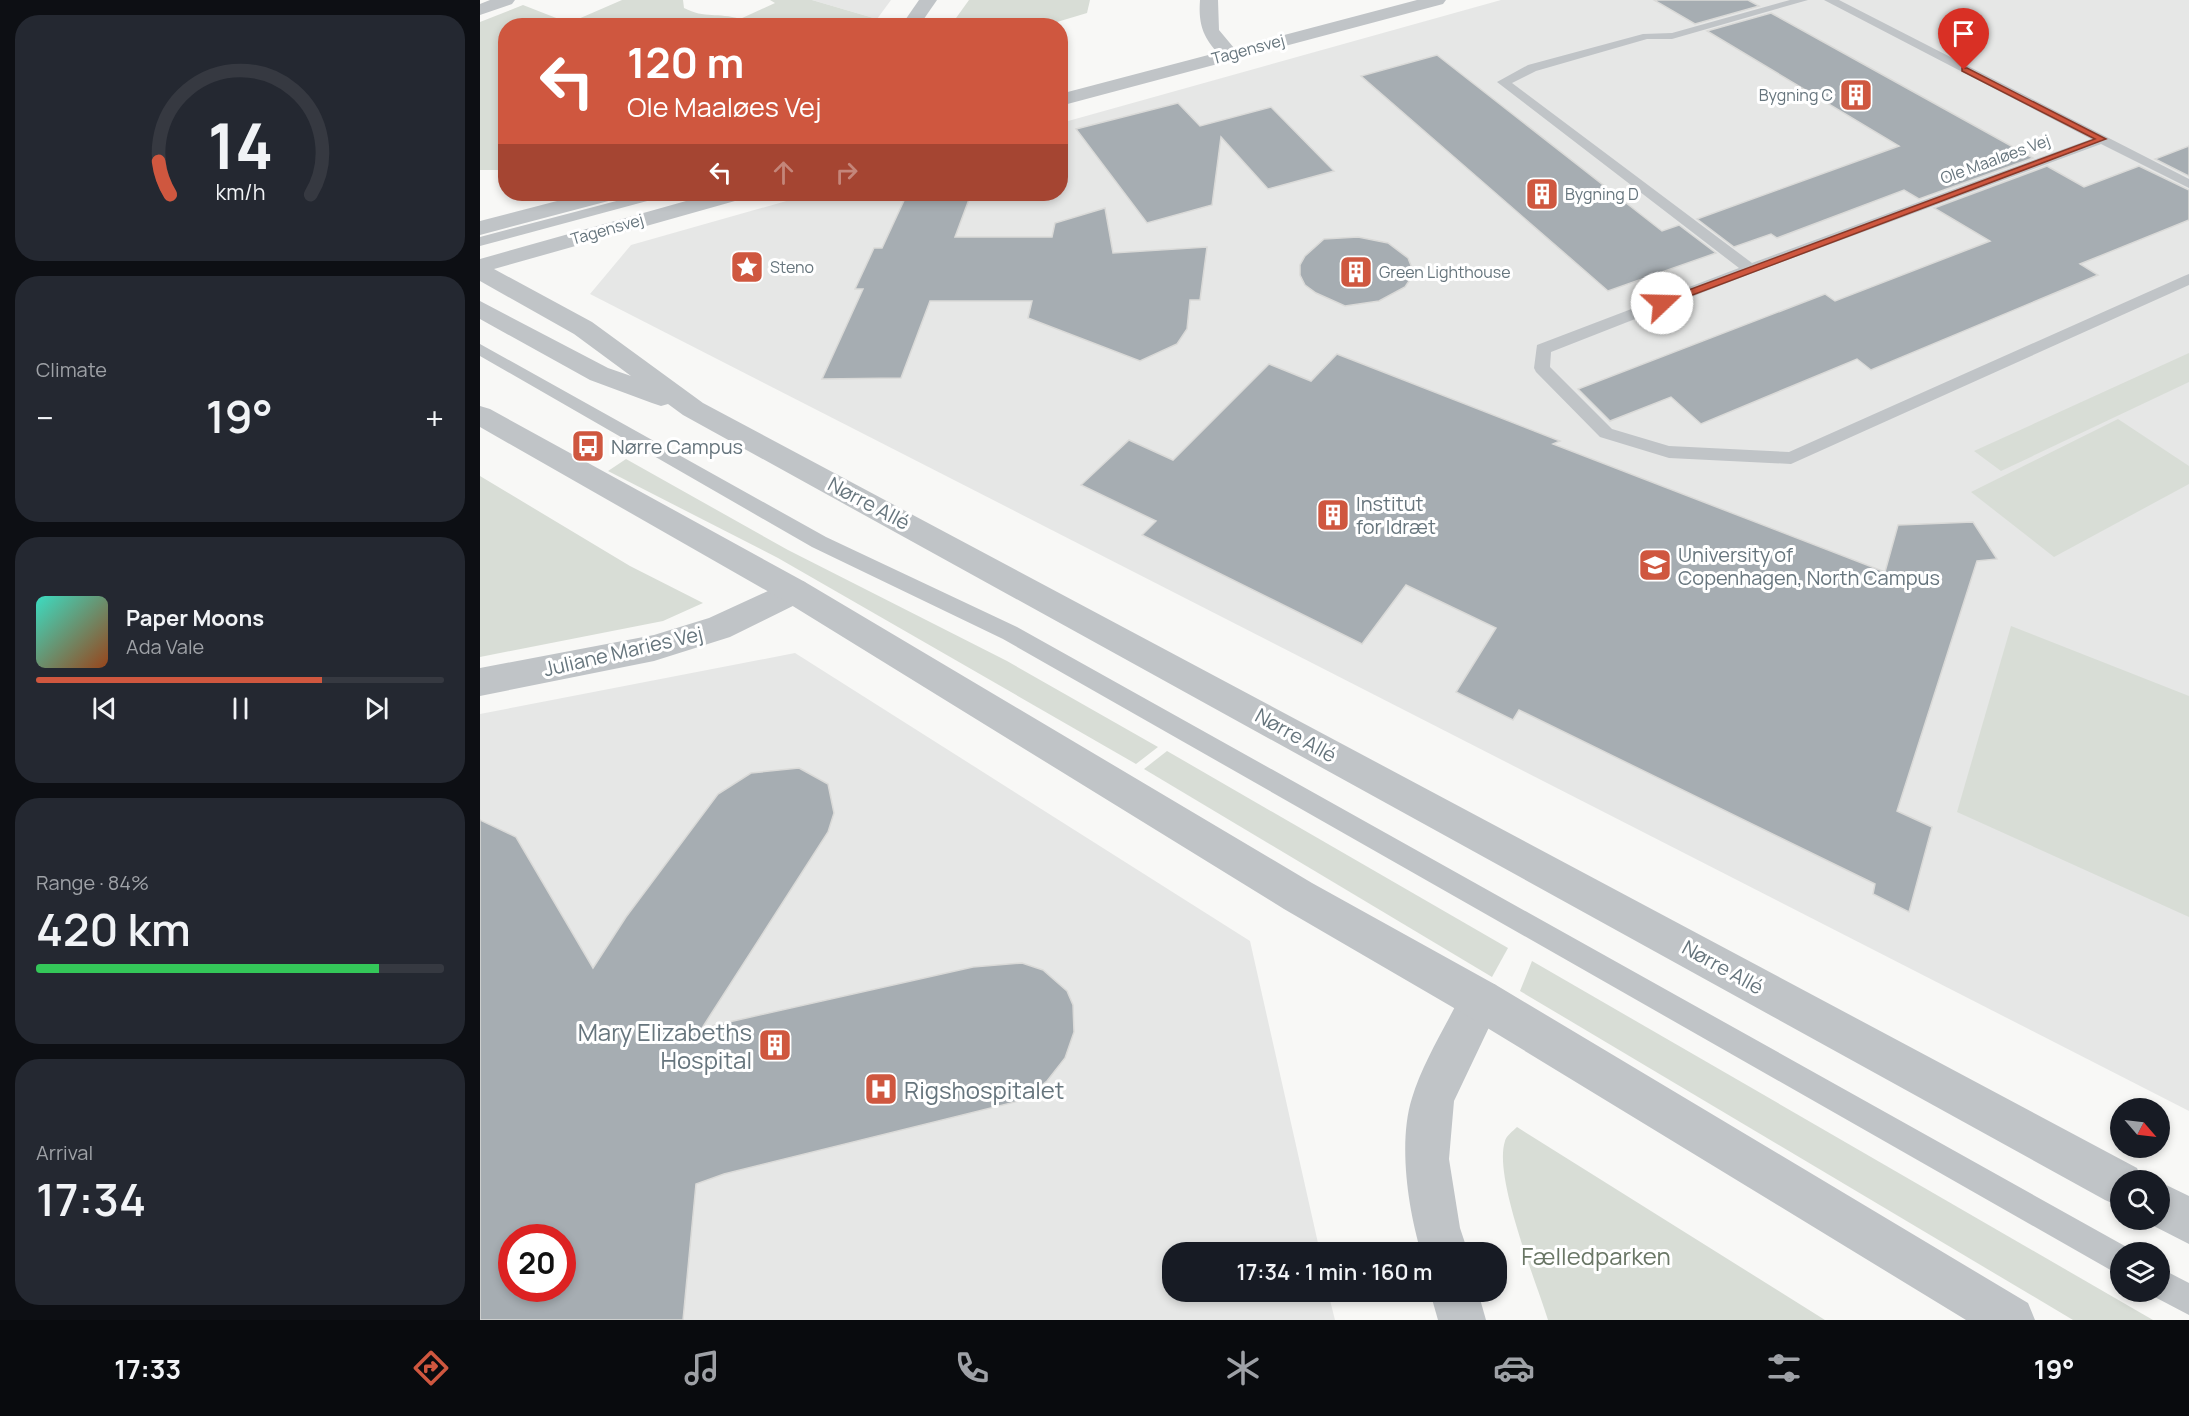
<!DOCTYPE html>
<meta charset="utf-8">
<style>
:root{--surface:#171b24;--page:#242831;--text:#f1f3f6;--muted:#9ea1a6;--line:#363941;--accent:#cf573f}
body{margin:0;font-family:Manrope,sans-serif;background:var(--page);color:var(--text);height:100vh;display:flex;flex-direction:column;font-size:22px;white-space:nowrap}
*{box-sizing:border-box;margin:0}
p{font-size:20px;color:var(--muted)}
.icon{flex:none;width:33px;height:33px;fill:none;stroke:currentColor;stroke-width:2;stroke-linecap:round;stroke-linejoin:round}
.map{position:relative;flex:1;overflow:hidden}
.sheet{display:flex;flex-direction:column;gap:15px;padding:15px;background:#0d0f14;width:480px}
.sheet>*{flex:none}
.hud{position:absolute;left:18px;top:18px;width:570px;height:183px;border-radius:24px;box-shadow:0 3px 9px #0003;background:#cf573f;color:#fff;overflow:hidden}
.needle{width:39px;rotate:118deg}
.buttons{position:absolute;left:1630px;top:1098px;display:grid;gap:12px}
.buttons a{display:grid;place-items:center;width:60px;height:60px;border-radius:50%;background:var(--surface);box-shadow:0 3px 9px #0003;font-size:30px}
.speed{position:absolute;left:18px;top:1224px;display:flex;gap:12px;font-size:30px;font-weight:700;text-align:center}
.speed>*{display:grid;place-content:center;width:78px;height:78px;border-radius:50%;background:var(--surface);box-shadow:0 3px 9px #0003;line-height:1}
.speed .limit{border:9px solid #d22;background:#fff;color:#111}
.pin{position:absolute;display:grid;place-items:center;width:51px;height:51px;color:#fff;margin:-62px -26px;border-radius:50% 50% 50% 0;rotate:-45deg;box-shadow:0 0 6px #0007}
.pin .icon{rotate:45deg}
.me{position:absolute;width:66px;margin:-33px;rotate:69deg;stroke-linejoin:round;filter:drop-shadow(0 0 4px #0008)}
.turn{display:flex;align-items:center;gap:21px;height:126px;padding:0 30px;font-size:27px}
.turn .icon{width:78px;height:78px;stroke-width:2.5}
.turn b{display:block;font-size:42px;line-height:51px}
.lanes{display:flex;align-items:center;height:57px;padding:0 30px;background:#0003;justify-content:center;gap:30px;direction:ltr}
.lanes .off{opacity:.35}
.big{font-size:45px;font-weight:600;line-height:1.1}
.sheet .card{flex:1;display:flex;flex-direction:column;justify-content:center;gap:9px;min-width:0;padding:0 21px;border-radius:24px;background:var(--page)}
.sheet .dial{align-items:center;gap:0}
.dial svg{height:156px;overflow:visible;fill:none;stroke:var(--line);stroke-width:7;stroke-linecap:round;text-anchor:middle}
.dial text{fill:var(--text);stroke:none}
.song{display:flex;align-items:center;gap:18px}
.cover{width:72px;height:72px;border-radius:9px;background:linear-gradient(135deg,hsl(170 70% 55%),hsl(20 70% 35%))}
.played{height:6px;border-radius:3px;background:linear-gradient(90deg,var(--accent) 70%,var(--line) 70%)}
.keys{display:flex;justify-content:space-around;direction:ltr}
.heat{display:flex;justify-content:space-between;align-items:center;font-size:33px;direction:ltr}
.charge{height:9px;border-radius:4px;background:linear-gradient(90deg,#34c759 84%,var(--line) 0)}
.trip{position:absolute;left:682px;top:1242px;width:345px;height:60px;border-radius:24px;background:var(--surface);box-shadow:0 3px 9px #0003;font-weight:600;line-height:60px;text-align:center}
.tab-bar{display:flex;height:96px;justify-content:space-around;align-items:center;background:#090b0e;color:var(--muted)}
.tab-bar .icon{width:42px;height:42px}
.tab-bar .selected{color:var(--accent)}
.tab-bar b{font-size:27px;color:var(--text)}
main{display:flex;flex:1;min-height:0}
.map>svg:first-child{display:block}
</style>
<main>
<section class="sheet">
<div class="card dial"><svg viewBox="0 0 100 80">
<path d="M14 69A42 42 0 1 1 86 69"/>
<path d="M14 69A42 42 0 0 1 8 52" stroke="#cf573f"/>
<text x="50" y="56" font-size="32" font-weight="700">14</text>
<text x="50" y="72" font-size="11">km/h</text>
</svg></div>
<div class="card"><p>Climate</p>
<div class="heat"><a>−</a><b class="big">19°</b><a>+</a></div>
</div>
<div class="card">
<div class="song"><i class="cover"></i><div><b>Paper Moons</b><p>Ada Vale</p></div></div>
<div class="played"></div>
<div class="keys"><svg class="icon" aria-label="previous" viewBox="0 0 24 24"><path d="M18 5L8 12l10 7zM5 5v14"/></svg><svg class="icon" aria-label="pause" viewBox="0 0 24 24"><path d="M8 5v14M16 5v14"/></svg><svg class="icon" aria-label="next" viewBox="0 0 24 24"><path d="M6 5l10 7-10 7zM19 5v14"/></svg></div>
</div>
<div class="card"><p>Range · 84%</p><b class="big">420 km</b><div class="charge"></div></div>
<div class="card"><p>Arrival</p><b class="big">17:34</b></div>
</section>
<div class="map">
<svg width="1709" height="1320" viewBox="0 0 1709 1320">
<rect width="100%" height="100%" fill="#f8f8f6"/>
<g fill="#e6e7e6" fill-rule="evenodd">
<path d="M332,0H411L397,19Z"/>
<path d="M1021,0H1709V1111L110,294L151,245L331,194H580L581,123Z"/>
<path d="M315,653L770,941L840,1252H693V1292H848L855,1320H0V714ZM32,1238H82V1288H32Z"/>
</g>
<g fill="#d8ddd6">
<path d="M142,0H203L204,8C225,19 238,12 260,19L295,3L290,0H332L397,19L392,26H26L25,170H0V22L43,5L89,23Z"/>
<path d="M489,0H610L607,13L567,25H471Z"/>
<path d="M1709,353V382L1521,471L1494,451Z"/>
<path d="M1638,419L1709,466V484L1574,557L1491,492Z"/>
<path d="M146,459L308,550L527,661L678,747L656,764L298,558L128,471Z"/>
<path d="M0,476L150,566L223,603L183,621L0,657Z"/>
<path d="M1531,626L1709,696V917L1477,812Z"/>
<path d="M687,751L1028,948L1012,977L664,769Z"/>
<path d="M1052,961L1673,1320H1593L1040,991Z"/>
<path d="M1037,1127L1345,1320H1068C1056,1281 1013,1177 1025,1141C1026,1136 1033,1131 1037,1127Z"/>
</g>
<g fill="#a6adb2" stroke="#dadad8" stroke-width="1.5" fill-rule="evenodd">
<path d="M1174,0H1268L1279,6L1215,24Z"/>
<path d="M1291,13L1432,91L1553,158L1439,199L1424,190L1297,238L1291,234L1254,247L1217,219L1419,146L1227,31Z"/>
<path d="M957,55L1182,231L1199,225L1236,253L1128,291L881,76Z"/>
<path d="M698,103L720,126L791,107L854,171L788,189L741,137L732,205L667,223L596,129Z"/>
<path d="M1709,146V176L1675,159Z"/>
<path d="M1567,166L1604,187L1659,166L1709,190V220L1600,264L1618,275L1391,370L1377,359L1221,424L1191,397L1130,421L1098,389L1345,294L1355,301L1510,241L1454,208Z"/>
<path d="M427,194H491L475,237H572L575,223L625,208L633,253L727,247L720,300H710L707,329L697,344L660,361L548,318L552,301H450L421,378L342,379L383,289H375L394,248H402Z"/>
<path d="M878,237L908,243L928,258L932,268L931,278L925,287L899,301L865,306L836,293L825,285L820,275V265L825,256L844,239Z"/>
<path d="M857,354L1080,441L1073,444L1405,572L1418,525L1493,522L1517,559L1497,561L1417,811L1452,827L1429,912L1393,894L1395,884L1039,710L1033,720L976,692L1016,628L926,585L882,644L662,535L676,521L601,485L649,440L693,460L789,364L831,381Z"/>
<path d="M319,768L348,784L354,813L348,832L222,1028L493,967L542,963L563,970L587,991L593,1005L594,1032L585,1058L567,1081L543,1100L244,1174L216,1184L203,1320H0V820L36,837L113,968L146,917L238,794L271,773ZM32,1238H82V1288H32Z"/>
</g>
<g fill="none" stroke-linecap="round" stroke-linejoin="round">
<g fill="#c0c4c7" fill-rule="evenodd">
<path d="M1310,0H1328L1192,39H1167L1056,71L1032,83L1272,263L1611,139L1344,0H1359L1709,179V188L1621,144L1275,272L1071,352L1070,367L1132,429L1189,446L1309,452L1704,276L1709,274V285L1311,464L1189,458L1120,437L1056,372L1054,368L1057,345L1259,268L1017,82L1048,65L1163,34L1192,33Z"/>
<path d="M163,194H184L182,197L0,246V237Z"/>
<path d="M0,344L346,537L537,627L1652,1250L1653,1252H1641V1276L523,639L332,547L0,356Z"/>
<path d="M1680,1268L1709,1283V1315L1669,1294L1668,1292H1680Z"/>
</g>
<g fill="#c0c4c7" fill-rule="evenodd">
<path d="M10,0H35L32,4L0,15V4Z"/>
<path d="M439,0H457L439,26H421Z"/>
<path d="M720,0H738L739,30L759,54L757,58H743C724,40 718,26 720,0Z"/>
<path d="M314,579L325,582L330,591L325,600L250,637L174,661L0,696V668L174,635L229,618Z"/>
<path d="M1001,979L1016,985L1022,1000L974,1101L969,1159L980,1228L988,1252H941C928,1209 918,1142 932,1098C943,1061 969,1021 986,985Z"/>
<path d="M950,1292H998L1006,1320H958Z"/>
</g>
<g fill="#c0c4c7" fill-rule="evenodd">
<path d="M937,0H966L963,4L580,106V94Z"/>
<path d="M104,194H139L136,199L0,235V221Z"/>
<path d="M231,194H265L262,199L14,269L112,322L223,403L1657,1168L1662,1180H1641V1207L1625,1200L203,415L188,404L181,406L172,403L110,380L0,319V301L128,368L151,376L94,334L0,281V259Z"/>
<path d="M0,406L10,409L325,582L832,883L1016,985L1548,1303L1555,1320H1486L986,1015L804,909L303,600L0,427Z"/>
<path d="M1680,1182L1709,1196V1244L1664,1221L1680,1220Z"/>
</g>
</g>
<path fill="#cf573f" stroke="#873929" stroke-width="1.5" d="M1482,68H1487L1626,139L1186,305H1179V301L1615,139L1482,71Z"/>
<defs>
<symbol id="building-square" viewBox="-11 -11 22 22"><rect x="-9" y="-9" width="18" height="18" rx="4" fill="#cf573f" stroke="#fff"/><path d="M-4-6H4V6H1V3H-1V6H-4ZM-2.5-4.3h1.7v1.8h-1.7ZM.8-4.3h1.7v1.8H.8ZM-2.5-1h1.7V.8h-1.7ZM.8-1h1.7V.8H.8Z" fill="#fff"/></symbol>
<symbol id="sight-square" viewBox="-11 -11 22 22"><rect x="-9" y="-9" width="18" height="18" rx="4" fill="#cf573f" stroke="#fff"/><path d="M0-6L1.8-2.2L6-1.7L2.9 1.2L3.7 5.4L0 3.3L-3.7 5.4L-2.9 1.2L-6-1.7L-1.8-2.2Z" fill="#fff"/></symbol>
<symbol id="bus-square" viewBox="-11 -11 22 22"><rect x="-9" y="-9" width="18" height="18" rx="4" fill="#cf573f" stroke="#fff"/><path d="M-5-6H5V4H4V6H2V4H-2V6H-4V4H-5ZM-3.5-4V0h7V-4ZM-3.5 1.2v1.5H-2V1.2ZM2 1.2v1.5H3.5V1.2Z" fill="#fff"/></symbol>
<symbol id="university-square" viewBox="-11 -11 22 22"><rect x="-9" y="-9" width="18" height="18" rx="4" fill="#cf573f" stroke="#fff"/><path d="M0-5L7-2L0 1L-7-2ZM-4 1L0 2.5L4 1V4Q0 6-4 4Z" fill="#fff"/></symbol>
<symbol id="hospital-square" viewBox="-11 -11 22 22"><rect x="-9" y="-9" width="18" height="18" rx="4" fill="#cf573f" stroke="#fff"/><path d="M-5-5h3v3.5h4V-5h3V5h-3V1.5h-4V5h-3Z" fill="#fff"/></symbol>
</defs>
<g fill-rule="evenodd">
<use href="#building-square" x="1357" y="76" width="38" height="38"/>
<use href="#building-square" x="1043" y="175" width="38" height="38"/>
<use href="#sight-square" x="248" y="248" width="38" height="38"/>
<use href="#building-square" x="857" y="253" width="38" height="38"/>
<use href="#bus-square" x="89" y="427" width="38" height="38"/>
<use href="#building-square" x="834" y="496" width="38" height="38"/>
<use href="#university-square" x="1156" y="546" width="38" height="38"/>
<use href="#building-square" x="276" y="1026" width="38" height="38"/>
<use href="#hospital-square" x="382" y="1070" width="38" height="38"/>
</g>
<g text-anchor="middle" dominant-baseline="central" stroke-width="6" stroke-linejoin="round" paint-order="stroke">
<g font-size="16" fill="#66757d" stroke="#fff">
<text transform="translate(768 49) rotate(-15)">Tagensvej</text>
<text transform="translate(1515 159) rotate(-20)">Ole Maaløes Vej</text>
<text transform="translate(127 229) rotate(-16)">Tagensvej</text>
</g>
<g font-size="16" fill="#66757d" stroke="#fff" text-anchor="start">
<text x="1353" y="95" text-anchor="end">Bygning C</text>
<text x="1085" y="194">Bygning D</text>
<text x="290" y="267">Steno</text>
<text x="899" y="272">Green Lighthouse</text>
</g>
<g font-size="20" fill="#66757d" stroke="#fff" text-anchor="start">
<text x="131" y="446">Nørre Campus</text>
<text x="876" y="503">Institut<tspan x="876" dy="23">for Idræt</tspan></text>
<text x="1198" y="554">University of<tspan x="1198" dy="23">Copenhagen, North Campus</tspan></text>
</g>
<g font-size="20" fill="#66757d" stroke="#fff">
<text transform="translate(389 503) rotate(28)">Nørre Allé</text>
<text transform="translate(143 651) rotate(-13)">Juliane Maries Vej</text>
<text transform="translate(816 735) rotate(29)">Nørre Allé</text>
<text transform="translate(1243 967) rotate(29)">Nørre Allé</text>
</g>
<g font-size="24" fill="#66757d" stroke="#fff" text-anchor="end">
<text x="272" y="1031">Mary Elizabeths<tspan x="272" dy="28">Hospital</tspan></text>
<text x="424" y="1089" text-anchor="start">Rigshospitalet</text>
</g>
<g font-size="24" fill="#697665" stroke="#fff">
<text x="1116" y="1255">Fælledparken</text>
</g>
</g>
</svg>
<div class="buttons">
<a><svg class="needle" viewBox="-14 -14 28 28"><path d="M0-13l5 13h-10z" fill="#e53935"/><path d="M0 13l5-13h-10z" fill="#9ea1a6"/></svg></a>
<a><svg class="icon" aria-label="search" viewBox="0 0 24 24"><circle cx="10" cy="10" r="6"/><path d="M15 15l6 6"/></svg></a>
<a><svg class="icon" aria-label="layers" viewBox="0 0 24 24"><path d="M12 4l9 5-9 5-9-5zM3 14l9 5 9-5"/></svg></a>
</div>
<div class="speed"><div class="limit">20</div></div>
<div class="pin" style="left:1484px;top:70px;background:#d93025"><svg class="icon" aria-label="arrive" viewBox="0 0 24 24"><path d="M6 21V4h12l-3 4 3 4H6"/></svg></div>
<svg class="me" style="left:1182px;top:303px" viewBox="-20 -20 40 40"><circle r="19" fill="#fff"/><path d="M0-13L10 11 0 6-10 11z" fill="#cf573f"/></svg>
<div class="trip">17:34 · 1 min · 160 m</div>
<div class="hud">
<div class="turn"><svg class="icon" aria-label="left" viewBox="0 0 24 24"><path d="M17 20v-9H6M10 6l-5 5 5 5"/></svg><div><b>120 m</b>Ole Maaløes Vej</div></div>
<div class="lanes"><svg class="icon" aria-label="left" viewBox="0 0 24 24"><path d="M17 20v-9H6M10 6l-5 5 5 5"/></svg><svg class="icon off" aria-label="ahead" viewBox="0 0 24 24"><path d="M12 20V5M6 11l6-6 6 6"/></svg><svg class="icon off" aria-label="right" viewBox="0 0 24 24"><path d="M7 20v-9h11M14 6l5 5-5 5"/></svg></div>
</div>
</div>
</main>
<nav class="tab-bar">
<b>17:33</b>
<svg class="icon selected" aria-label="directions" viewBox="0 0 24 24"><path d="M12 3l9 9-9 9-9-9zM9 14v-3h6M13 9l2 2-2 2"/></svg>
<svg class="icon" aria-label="music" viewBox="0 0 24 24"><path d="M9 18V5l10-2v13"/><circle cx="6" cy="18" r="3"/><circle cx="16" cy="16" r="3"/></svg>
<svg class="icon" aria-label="phone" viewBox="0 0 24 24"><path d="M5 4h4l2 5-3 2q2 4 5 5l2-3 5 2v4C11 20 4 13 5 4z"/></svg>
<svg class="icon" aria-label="climate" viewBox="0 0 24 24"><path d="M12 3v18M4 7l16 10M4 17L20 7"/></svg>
<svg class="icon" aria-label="car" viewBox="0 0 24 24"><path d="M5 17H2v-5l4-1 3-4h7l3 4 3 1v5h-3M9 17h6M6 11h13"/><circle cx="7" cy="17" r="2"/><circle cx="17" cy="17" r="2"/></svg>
<svg class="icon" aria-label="filters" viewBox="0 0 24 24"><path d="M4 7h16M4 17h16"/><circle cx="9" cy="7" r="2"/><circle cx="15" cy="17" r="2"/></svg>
<b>19°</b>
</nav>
